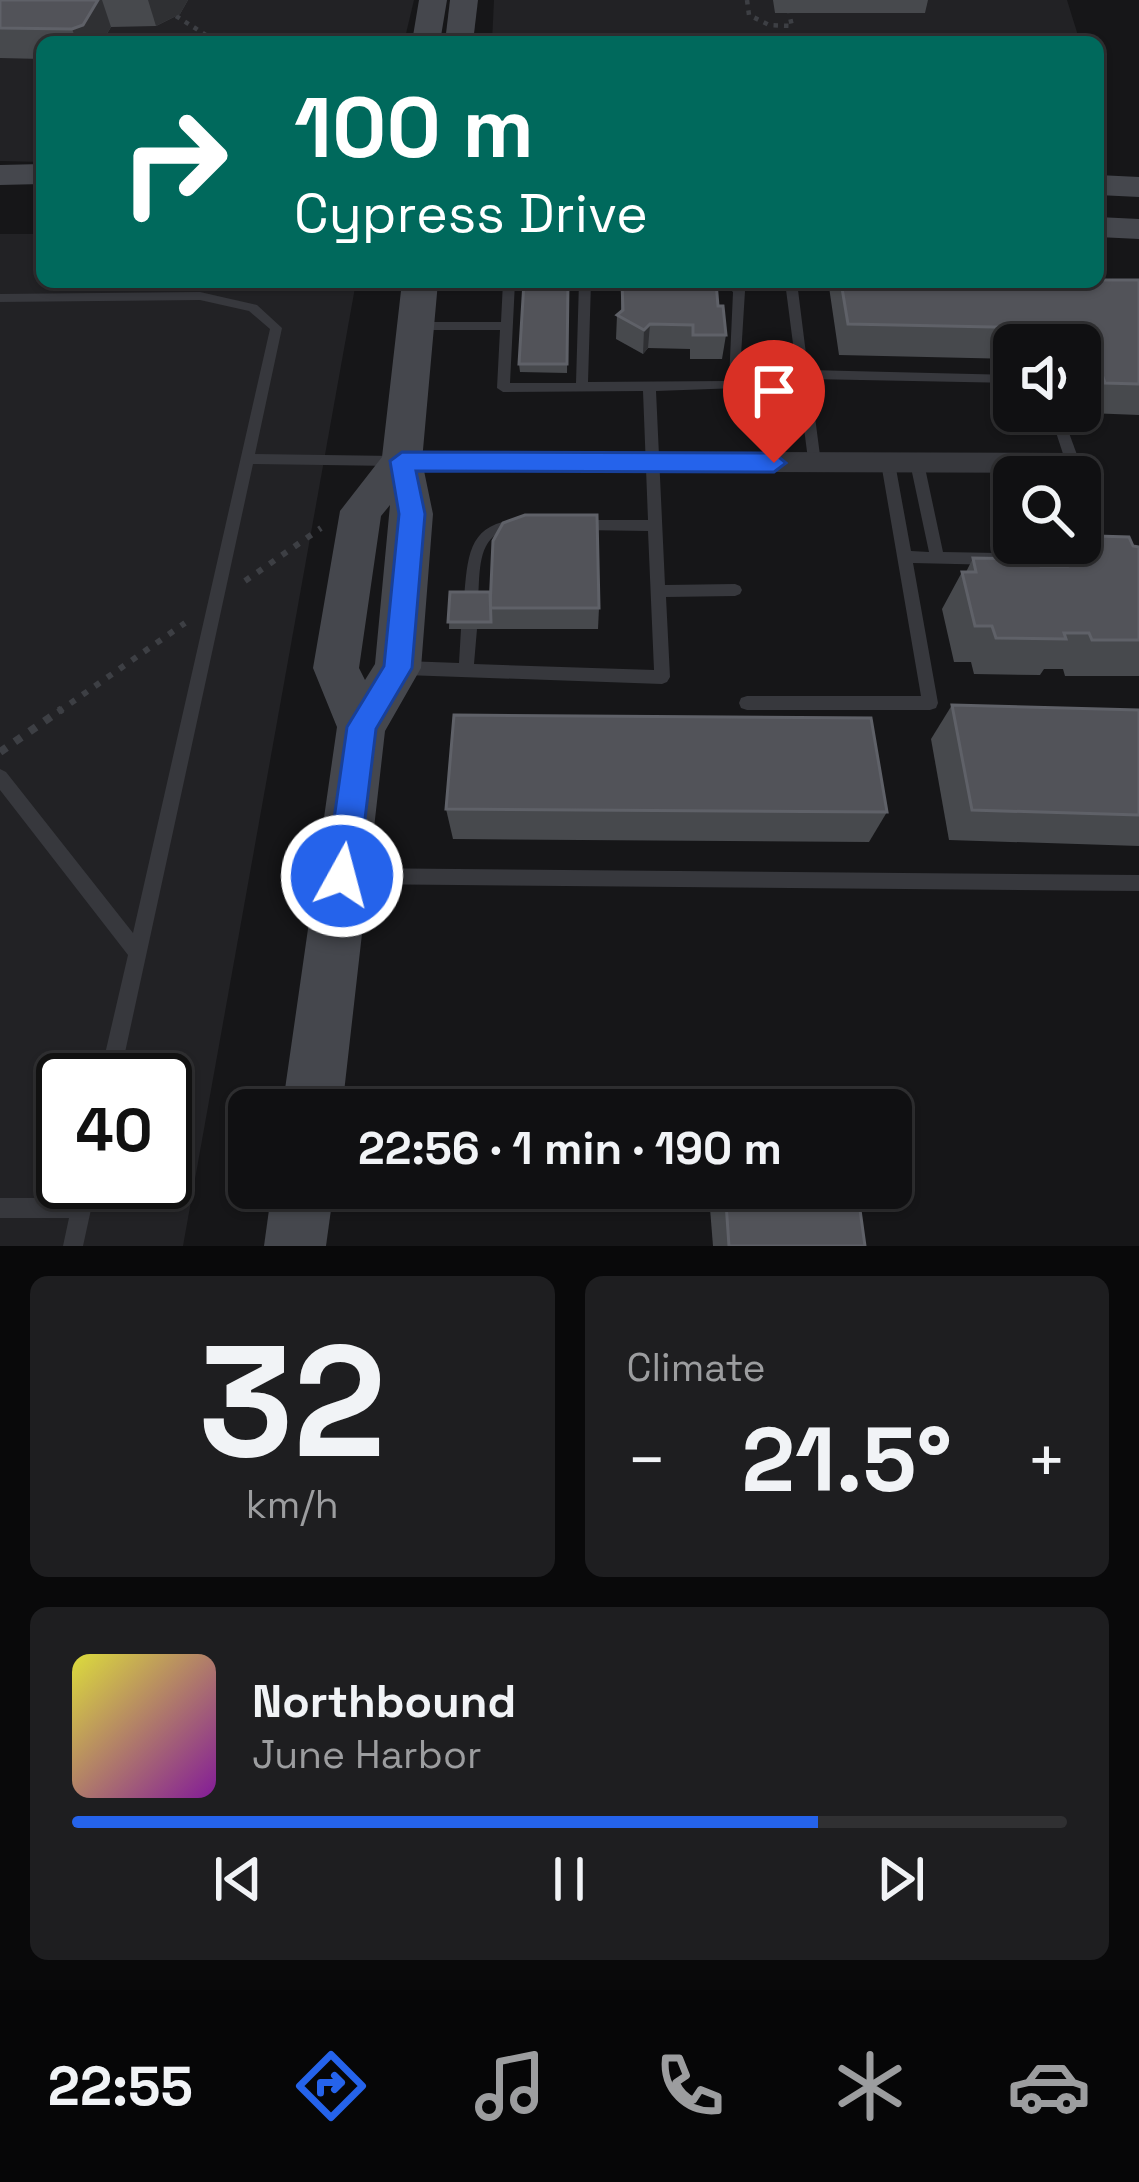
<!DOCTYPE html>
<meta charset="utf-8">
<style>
:root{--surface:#101012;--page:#1e1e20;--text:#f1f3f6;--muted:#9c9d9f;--line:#303032;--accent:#2563eb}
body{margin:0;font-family:"Space Grotesk",sans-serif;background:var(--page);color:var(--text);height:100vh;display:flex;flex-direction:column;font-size:45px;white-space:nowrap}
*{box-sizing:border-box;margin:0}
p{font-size:39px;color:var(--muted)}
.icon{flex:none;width:66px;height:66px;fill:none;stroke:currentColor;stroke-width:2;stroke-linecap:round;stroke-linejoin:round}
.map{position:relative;height:1246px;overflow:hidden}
.details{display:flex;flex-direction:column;gap:30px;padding:30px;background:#09090a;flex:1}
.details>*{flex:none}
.banner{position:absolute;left:36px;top:36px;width:1068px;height:252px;border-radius:18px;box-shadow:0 3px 9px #0004,0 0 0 3px var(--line);background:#00695c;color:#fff;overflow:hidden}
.buttons{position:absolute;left:993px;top:324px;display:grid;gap:24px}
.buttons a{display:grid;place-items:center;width:108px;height:108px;border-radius:18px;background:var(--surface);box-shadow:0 3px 9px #0004,0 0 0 3px var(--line);font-size:60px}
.speed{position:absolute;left:36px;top:1053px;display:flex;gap:24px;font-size:60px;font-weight:700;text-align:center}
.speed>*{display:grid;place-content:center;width:156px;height:156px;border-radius:50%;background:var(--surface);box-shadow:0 3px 9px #0004,0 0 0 3px var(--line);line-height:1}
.speed .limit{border:6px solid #111;border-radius:18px;background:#fff;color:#111}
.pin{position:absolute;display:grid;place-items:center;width:102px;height:102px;color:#fff;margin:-123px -51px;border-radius:50% 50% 50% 0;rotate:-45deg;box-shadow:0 0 12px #0007}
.pin .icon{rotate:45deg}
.me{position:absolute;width:132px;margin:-66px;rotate:7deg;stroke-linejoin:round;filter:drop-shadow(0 0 9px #0008)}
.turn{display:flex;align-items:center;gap:42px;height:252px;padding:0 60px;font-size:54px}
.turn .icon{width:156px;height:156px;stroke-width:2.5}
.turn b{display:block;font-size:84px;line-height:102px}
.big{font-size:90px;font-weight:600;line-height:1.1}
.details .card{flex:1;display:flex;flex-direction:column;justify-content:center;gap:18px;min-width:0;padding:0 42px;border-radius:18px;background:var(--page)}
.details .dial{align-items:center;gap:0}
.dial b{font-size:156px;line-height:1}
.song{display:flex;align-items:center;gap:36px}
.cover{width:144px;height:144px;border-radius:18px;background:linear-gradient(135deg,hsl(60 70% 55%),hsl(290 70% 35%))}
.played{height:12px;border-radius:6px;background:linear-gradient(90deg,var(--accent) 75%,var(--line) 75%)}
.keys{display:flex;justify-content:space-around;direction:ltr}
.heat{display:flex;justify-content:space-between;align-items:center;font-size:66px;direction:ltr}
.details .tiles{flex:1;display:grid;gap:30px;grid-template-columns:1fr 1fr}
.card:last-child{grid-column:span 2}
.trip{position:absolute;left:228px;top:1089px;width:684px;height:120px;border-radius:18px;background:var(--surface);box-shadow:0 3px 9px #0004,0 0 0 3px var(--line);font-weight:600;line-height:120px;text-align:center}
.menu{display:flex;height:192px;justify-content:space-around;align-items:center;background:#060607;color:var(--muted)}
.menu .icon{width:84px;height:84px}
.menu .current{color:var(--accent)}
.menu b{font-size:54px;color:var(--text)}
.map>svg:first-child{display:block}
</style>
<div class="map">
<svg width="1139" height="1246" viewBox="0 0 1139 1246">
<rect width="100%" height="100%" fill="#161618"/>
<g fill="#222225" fill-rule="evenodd">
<path d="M0,0H414L404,42H42V162L0,161Z"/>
<path d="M494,0H1067L1080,42H492Z"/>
<path d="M0,234H42V282H356L183,1246H0ZM63,1080H165V1182H63Z"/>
</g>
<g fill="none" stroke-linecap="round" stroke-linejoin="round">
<g stroke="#3d3f44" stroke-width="4.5" stroke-dasharray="4.5 6" stroke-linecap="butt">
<path d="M747,0L749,15L769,25L792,26L789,13"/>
<path d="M176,16L217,42"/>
</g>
<g stroke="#3d3f44" stroke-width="6" stroke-dasharray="6 9" stroke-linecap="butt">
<path d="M245,581L321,528"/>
<path d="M58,712L185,623"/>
</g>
<path stroke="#3d3f44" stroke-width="8" stroke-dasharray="8 10" stroke-linecap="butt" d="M0,752L62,709"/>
<g fill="#37383d" fill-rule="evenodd">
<path d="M503,282H515L510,383H576L579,282H591L588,382L729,381L733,292L722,282H735L745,291L739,388L656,391L665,585L735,584L740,586L742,590L740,594L735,596L666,597L670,677L667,682L662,684L405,675L400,673L397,668L400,663L405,661L459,663L461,629L464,625H474L477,629L474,664L654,670L648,531L581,530L574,525L581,520H648L643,391L503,392L497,388L500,330H416L410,326L416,322H501Z"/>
<path d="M785,282H797L808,370L1014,375V383L810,379L821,463L819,467H809Z"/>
<path d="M200,292L257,305L282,328L255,454L394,456L401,461L394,466L253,464L119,1080H99L128,955L0,790V769L6,772L133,933L270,329L249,311L200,300L0,302V294Z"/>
<path d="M1049,411H1061L1080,463L1078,467H1068L1066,463Z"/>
<path d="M888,458L895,463L911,551L929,552L910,463L917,458L924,463L943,552L998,553L1005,559L998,565L913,563L938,703L936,708L930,710H747L741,708L739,703L741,698L747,696H921L881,463Z"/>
<path d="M521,519L528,524L526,528C517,530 505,529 497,534C477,546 480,579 478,599L476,603H466L464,599C468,554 468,523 521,519Z"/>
<path d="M1022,554L1076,556L1083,562L1076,568L1022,566L1015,560Z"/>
<path d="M351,868L1139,875V891L351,884L345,882L342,876L345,870Z"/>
<path d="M77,1182H97L83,1246H63L69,1218H0V1198H73Z"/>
</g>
<path fill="#37383d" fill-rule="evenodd" d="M402,451L1073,453L1086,463L1073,473L402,471L389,461Z"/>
<g fill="#45474d" fill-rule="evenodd">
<path d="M419,0H447L440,42H412Z"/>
<path d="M450,0H478L473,42H445Z"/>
<path d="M42,164V184L0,185V165Z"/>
<path d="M1098,175L1139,177V197L1098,195Z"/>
<path d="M1098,217L1139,219V239L1098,237Z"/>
<path d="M402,282H438L422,461L433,514L421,668L385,731L342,1110H282L337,727L313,668L340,511L382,457ZM390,505L375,664L365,680L359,668L381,516Z"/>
<path d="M272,1188H334L326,1246H264Z"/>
</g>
</g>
<g fill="#47494d">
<path d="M0,0H188L180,14L156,26L111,27L102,42H42V59L0,58Z"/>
<path d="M773,0H928L925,13H775Z"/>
<path d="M1139,280V415L1088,413L1080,391V345H1014V359L839,355L829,287L830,282Z"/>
<path d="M568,282L567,373L520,372L519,364Z"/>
<path d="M621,282H716L718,306L726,335L722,359H690V349L648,348L643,354L616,339L617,315L621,311Z"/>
<path d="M1096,536L1139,547V676H1065L1063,669H1044L1040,675L974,674L971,662H954L942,609L962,572H966L973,558L1054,566L1063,553H1077L1081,546H1090Z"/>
<path d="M450,592L599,608L598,629H449Z"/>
<path d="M952,705L1139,710V846L949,840L931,739Z"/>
<path d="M446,809L887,812L869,842L453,839Z"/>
<path d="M715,1188H857L865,1246H713L709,1196Z"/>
</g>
<g fill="#2f3033">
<path d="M98,0H102L111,27L102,42H77L72,29Z"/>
<path d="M148,0H188L180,14L156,26Z"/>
<path d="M650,324L648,348L643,354L644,330Z"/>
</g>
<g fill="#525359" stroke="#5f6168" stroke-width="3">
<path d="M0,0H98L83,25L72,29L0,28Z"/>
<path d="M1098,280H1139V384L1105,383L1086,329L848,324L841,282H1098Z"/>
<path d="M524,282H568L567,364H519Z"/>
<path d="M622,282H716L718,306H723L726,335H693V325L650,324L644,330L617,315L623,310Z"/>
<path d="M525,515H597L599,608H490L493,541L503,523Z"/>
<path d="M1096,536L1129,537L1133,546L1139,547V640H1092L1089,633H1064L1066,639L996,638L992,626H975L962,572H976L973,558L1040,559L1041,566H1067L1063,553H1084L1081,546H1099Z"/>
<path d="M450,592H490L491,622H448Z"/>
<path d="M952,705L1139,710V815L972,810Z"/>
<path d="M454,715L871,718L887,812L446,809Z"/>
<path d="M725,1188H857L865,1246H729Z"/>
</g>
<path fill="#2563eb" stroke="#184099" stroke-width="3" d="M402,452L774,453L786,463L774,472L416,471L425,514L412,668L376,729L358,876L354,886L342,891L331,886L326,876L347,727L384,666L399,514L390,461Z"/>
</svg>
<div class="buttons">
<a><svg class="icon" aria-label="sound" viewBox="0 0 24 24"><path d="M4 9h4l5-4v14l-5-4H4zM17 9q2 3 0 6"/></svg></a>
<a><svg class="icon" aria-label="search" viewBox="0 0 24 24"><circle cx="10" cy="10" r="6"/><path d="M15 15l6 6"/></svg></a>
</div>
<div class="speed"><div class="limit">40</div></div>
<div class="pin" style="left:774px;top:463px;background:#d93025"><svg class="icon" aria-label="arrive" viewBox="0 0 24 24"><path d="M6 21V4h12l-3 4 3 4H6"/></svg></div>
<svg class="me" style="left:342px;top:876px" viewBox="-20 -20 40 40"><circle r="17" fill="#2563eb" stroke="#fff" stroke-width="3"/><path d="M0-11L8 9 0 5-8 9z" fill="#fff"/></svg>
<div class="trip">22:56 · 1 min · 190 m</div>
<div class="banner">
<div class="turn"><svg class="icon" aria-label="right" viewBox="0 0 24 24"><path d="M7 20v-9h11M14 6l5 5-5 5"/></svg><div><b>100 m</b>Cypress Drive</div></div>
</div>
</div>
<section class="details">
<div class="tiles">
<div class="card dial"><b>32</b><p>km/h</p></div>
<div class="card"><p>Climate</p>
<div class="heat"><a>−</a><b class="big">21.5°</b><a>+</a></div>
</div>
<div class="card">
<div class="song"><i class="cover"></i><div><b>Northbound</b><p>June Harbor</p></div></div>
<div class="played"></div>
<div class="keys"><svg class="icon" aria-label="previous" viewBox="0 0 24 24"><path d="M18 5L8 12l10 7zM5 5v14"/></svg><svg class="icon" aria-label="pause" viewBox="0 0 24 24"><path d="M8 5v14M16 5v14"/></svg><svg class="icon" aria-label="next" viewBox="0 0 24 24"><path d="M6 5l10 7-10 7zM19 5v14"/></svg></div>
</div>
</div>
</section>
<nav class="menu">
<b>22:55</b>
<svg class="icon current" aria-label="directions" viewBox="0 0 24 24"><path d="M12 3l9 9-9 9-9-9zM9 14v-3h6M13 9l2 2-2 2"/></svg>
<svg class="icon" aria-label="music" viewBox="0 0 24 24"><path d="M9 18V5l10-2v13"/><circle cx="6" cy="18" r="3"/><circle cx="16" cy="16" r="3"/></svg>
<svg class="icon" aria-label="phone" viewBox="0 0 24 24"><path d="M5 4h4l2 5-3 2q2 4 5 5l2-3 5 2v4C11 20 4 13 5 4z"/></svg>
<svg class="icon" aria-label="climate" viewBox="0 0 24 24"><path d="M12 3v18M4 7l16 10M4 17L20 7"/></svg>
<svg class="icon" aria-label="car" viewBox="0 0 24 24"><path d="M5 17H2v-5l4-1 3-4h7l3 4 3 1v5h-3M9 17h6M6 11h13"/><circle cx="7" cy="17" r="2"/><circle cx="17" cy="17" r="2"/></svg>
</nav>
